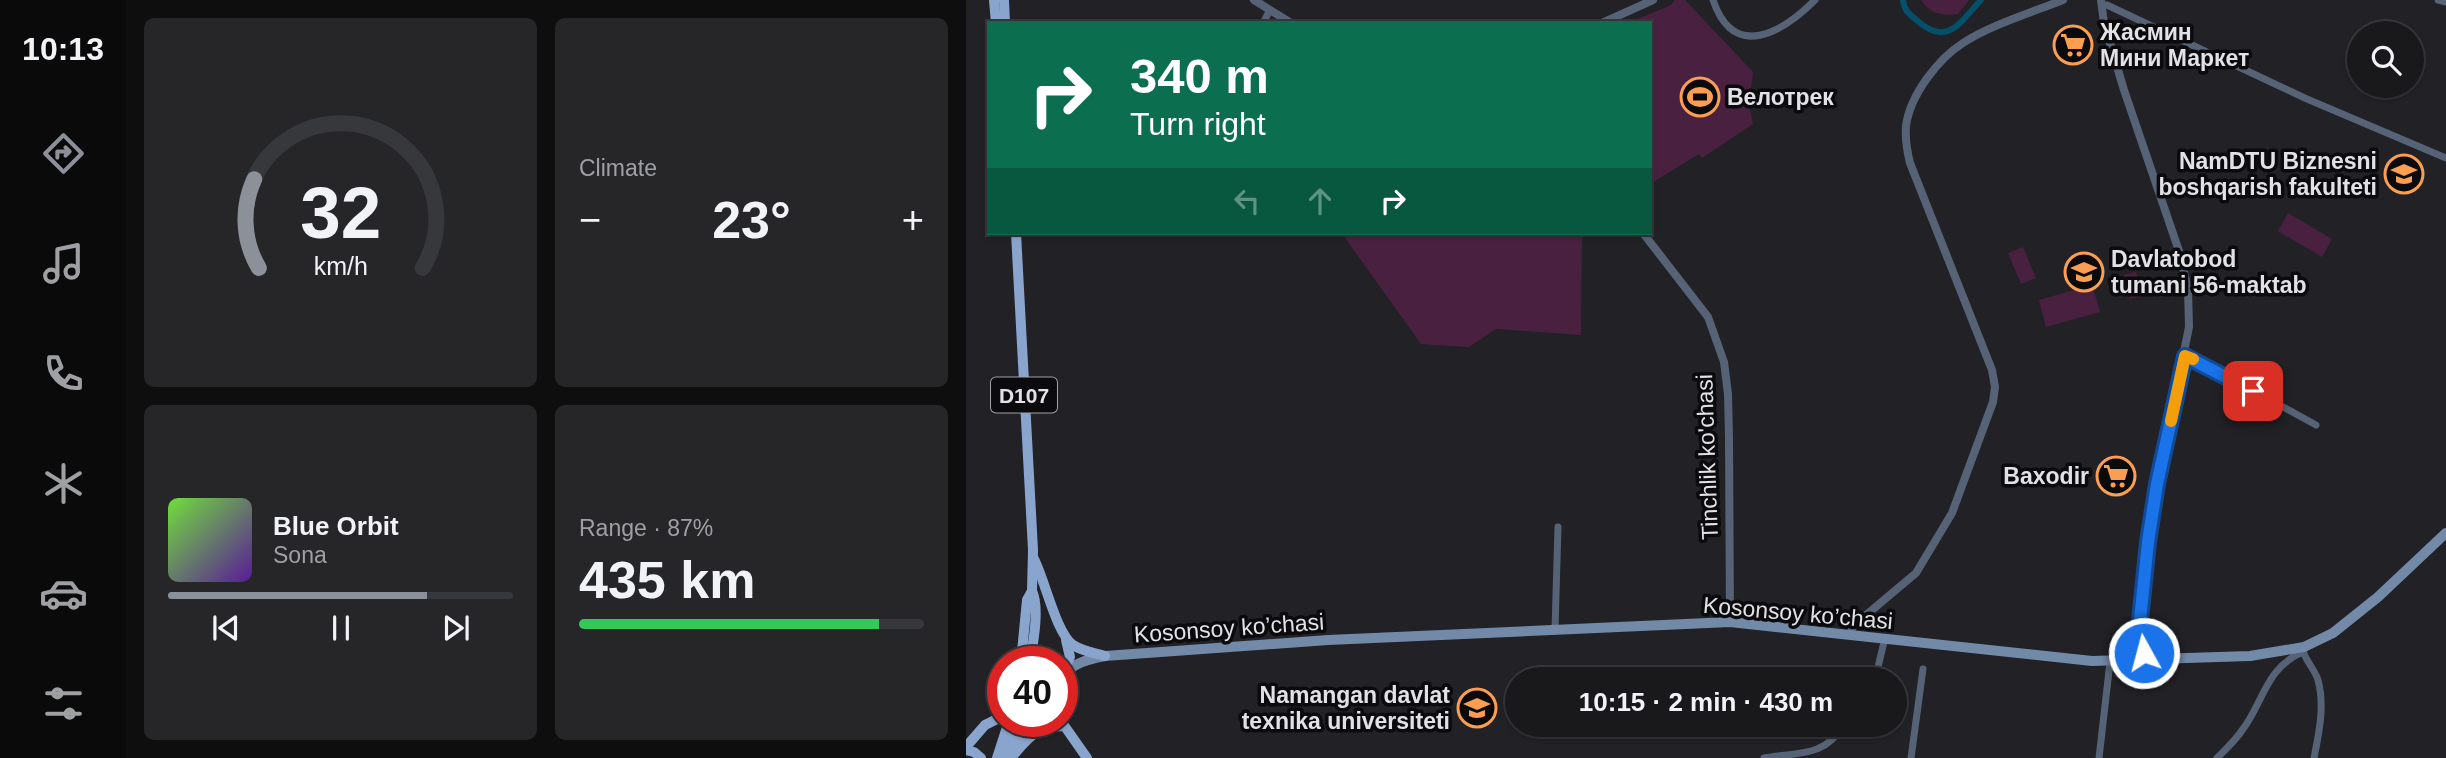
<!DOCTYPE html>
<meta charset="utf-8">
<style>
:root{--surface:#19191c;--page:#262629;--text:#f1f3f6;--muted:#9fa0a3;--line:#37383b;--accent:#8c9099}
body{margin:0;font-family:Helvetica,sans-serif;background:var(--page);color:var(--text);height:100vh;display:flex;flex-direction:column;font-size:26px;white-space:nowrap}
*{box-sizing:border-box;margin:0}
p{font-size:23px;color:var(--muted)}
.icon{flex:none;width:38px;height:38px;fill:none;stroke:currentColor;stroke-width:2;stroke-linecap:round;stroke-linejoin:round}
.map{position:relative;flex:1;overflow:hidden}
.sheet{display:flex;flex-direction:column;gap:18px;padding:18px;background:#0e0e0f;width:840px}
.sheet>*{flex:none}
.hud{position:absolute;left:21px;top:21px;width:665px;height:214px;border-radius:0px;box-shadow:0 2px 5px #0004,0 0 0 2px var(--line);background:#0b6e4f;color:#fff;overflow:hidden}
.buttons{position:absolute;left:1381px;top:21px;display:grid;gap:14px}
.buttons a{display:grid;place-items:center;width:77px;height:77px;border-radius:50%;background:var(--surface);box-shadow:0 2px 5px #0004,0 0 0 2px var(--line);font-size:35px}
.speed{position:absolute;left:21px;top:646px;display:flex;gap:14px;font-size:35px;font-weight:700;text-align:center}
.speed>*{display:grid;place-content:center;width:91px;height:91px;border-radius:50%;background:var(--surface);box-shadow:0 2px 5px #0004,0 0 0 2px var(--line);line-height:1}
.speed .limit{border:10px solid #d22;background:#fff;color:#111}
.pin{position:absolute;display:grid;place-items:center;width:60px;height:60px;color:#fff;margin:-30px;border-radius:14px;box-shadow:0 4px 10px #0006}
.me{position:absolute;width:77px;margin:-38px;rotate:353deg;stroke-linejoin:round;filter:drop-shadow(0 0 5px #0008)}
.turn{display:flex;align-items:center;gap:24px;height:147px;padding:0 28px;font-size:32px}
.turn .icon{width:91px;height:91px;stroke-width:2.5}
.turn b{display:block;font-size:49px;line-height:60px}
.lanes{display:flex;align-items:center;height:66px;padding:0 28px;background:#0003;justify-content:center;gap:35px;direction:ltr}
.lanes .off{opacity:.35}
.big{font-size:52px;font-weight:800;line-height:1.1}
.sheet .tile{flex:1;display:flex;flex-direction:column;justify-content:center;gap:10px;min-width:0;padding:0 24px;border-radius:10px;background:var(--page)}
.sheet .dial{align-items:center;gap:0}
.dial svg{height:182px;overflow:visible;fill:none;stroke:var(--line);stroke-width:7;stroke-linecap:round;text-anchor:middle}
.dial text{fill:var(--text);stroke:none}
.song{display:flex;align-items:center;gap:21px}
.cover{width:84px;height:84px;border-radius:10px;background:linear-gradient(135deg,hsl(100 70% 55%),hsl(270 70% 35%))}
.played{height:7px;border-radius:4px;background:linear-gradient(90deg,var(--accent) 75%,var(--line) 75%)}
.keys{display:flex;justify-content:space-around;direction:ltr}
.heat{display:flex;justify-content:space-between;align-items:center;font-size:38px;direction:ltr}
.charge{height:10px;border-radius:5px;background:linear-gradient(90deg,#34c759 87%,var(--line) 0)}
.sheet .tiles{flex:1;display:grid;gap:18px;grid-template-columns:repeat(2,1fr)}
.trip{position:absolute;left:539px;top:667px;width:402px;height:70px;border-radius:35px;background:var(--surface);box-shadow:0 2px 5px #0004,0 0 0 2px var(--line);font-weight:800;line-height:70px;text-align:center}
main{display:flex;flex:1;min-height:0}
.tab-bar{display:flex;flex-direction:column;width:126px;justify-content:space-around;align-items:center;background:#0a0a0b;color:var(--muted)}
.tab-bar .icon{width:49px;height:49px}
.tab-bar .selected{color:var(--accent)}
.tab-bar b{font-size:32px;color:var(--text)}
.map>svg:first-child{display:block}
</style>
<main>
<nav class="tab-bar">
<b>10:13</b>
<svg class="icon selected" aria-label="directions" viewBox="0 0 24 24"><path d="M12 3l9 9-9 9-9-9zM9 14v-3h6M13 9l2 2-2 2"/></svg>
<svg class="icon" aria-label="music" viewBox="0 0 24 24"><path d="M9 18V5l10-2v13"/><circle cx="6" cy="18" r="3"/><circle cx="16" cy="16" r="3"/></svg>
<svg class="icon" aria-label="phone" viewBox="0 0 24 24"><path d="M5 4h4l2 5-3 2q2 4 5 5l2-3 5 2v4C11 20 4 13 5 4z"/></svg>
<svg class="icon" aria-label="climate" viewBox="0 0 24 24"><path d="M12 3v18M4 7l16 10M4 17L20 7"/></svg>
<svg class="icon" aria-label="car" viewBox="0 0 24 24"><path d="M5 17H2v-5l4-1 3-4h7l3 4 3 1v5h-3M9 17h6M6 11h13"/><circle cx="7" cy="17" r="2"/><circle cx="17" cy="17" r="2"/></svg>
<svg class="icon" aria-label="filters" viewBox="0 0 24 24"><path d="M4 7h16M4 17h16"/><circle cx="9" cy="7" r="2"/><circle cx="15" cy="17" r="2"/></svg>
</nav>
<section class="sheet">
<div class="tiles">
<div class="tile dial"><svg viewBox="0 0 100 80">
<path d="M14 69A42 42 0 1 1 86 69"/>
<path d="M14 69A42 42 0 0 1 12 30" stroke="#8c9099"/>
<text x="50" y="56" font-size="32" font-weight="700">32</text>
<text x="50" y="72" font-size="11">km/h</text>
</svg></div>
<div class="tile"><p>Climate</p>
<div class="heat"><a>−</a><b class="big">23°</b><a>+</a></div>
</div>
<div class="tile">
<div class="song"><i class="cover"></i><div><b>Blue Orbit</b><p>Sona</p></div></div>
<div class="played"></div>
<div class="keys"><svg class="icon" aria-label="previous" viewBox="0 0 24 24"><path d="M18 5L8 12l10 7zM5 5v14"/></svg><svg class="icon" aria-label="pause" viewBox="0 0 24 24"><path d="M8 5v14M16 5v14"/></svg><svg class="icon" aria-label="next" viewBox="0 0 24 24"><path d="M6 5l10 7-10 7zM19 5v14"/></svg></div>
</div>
<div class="tile"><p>Range · 87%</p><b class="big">435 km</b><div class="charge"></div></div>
</div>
</section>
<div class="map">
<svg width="1480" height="758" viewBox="0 0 1480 758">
<rect width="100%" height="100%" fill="#212126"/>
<g fill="#4a2040">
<path d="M709,0H719L787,72L783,104L787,124L736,158L733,154L684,184V23H662L705,5Z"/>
<path d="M955,0H1003L992,14C976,16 964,14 955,0Z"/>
<path d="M1322,213L1366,239L1356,257L1312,231Z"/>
<path d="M387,233H616L615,335L530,329L503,347L455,344L379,238Z"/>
<path d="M1057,247L1070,278L1055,284L1042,253Z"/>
<path d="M1170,272L1176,296L1164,299L1158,275Z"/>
<path d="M1126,285L1134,312L1080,327L1073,300Z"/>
</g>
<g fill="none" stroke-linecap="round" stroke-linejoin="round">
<path stroke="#04506b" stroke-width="6" d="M937,0C938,11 944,15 953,22C982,47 995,21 1015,0"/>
<g stroke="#566377" stroke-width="7">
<path d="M747,0C768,62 817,32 849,0"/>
<path d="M1472,0L1480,2"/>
<path d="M1141,5L1341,99L1480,158"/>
<path d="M297,23L304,10"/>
<path d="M1219,356L1246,368L1350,425"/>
<path d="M589,629L592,527"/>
<path d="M1337,651C1340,661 1349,670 1352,680C1359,706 1353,733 1348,758"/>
<path d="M905,679L912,667L919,638"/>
<path d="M798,758C831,752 859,758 878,724"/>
<path d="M945,758L957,669"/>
<path d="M1133,758L1144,662"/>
<path d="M1251,758C1260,749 1270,740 1277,729C1297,703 1300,667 1337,652"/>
</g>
<g stroke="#566377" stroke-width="8">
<path d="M288,0L325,23"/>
<path d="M1135,0L1138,23L1158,90L1213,251L1222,289L1223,327L1191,484L1182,542L1172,640"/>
<path d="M636,23L687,0"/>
<path d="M677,233L742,317L758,362L762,394L763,438L764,622"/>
<path d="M884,635L887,626L950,573L986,513L1027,402L1029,387L1026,370L944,163C941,151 939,139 940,126C944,95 972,59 997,43C1024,25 1067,12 1097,0"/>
<path d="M1156,661L1166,653L1172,640L1175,650L1187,659"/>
</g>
<path stroke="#7389a8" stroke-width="10" d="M96,675C109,663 122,659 139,656L362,640L764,622L1126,661L1284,656L1338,647L1367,633L1412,597L1480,533"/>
<g stroke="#89a5ce" stroke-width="10">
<path d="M28,0L30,23"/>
<path d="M38,0L39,23"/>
<path d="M50,233L67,550L66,591C74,607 67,644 64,662"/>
<path d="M68,559C79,580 90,633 107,645C116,651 128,653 139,656"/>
<path d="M55,662L61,600L66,591"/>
<path d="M96,673L104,657L100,640"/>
<path d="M95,721L121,758"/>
<path d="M51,744L65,721"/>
<path d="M0,747L19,725L37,716"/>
<path d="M0,750L8,752L15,758"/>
<path d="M31,758L43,721"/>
<path d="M40,758L53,721"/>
<path d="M45,758C63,737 68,728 97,726"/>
</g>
</g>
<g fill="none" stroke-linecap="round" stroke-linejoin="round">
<defs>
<path id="route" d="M1178,653L1172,640L1182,542L1191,484L1219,356L1287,391"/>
</defs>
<use href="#route" stroke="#114b97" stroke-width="18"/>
<use href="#route" stroke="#1a73e8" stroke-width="12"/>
<path stroke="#f59e0b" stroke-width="12" d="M1205,421L1219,356L1227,359"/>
</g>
<defs>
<symbol id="supermarket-ring" viewBox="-11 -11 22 22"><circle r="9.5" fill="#0b0b0d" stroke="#fb9e51" stroke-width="1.5"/><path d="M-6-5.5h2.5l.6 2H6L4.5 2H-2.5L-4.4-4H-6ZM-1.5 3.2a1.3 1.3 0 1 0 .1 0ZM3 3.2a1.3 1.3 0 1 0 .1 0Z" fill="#fb9e51"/></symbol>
<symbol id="stadium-ring" viewBox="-11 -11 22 22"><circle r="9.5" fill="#0b0b0d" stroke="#fb9e51" stroke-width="1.5"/><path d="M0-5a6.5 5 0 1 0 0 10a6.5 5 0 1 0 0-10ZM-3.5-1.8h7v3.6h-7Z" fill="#fb9e51"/></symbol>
<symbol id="university-ring" viewBox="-11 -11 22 22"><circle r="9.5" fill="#0b0b0d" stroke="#fb9e51" stroke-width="1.5"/><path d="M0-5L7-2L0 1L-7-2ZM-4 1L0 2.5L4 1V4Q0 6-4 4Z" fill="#fb9e51"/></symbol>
<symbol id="school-ring" viewBox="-11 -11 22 22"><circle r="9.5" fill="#0b0b0d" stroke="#fb9e51" stroke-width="1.5"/><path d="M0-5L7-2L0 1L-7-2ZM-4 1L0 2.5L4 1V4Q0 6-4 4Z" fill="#fb9e51"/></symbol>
</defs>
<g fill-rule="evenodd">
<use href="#supermarket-ring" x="1085" y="23" width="44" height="44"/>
<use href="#stadium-ring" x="712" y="75" width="44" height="44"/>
<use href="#university-ring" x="1416" y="152" width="44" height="44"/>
<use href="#school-ring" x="1096" y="250" width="44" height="44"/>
<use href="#supermarket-ring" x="1128" y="454" width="44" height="44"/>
<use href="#university-ring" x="489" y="686" width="44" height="44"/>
</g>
<g text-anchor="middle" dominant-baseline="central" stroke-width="7" stroke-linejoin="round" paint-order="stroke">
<rect fill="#0b0b0d" stroke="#a2a2a5" stroke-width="2" x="25" y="377.5" width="66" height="35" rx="5"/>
<g font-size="21" font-weight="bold" fill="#e2e2e6">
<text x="58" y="395">D107</text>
</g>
<g font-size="23" font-weight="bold" fill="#e2e2e6" stroke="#0b0b0d" text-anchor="start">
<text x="1134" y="32">Жасмин<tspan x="1134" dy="26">Мини Маркет</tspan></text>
<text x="761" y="97">Велотрек</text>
<text x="1411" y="161" text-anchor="end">NamDTU Biznesni<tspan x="1411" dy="26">boshqarish fakulteti</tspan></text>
<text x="1145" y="259">Davlatobod<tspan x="1145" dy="26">tumani 56-maktab</tspan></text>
<text x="1123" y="476" text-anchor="end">Baxodir</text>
<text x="484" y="695" text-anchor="end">Namangan davlat<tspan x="484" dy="26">texnika universiteti</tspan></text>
</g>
<g font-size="23" fill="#e2e2e6" stroke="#0b0b0d">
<text transform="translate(741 457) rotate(-92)">Tinchlik ko'chasi</text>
<text transform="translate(832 613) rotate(5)">Kosonsoy ko’chasi</text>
<text transform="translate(263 628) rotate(-4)">Kosonsoy ko’chasi</text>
</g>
</g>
</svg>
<div class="buttons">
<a><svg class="icon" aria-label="search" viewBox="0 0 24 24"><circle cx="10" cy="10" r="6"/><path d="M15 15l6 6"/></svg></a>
</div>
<div class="speed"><div class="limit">40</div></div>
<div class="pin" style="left:1287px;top:391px;background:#d93025"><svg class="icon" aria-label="arrive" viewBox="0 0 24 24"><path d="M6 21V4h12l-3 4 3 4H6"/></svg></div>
<svg class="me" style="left:1178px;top:653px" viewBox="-20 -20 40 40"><circle r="17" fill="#1a73e8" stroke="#fff" stroke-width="3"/><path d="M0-11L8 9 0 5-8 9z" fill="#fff"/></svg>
<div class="trip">10:15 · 2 min · 430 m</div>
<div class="hud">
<div class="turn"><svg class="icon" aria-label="right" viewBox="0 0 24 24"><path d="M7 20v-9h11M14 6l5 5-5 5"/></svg><div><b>340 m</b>Turn right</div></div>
<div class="lanes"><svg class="icon off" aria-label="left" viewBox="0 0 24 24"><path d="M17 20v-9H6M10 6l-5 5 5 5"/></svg><svg class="icon off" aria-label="ahead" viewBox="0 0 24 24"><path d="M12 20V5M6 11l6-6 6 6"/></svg><svg class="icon" aria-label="right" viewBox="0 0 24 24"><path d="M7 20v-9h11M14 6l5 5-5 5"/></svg></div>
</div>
</div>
</main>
